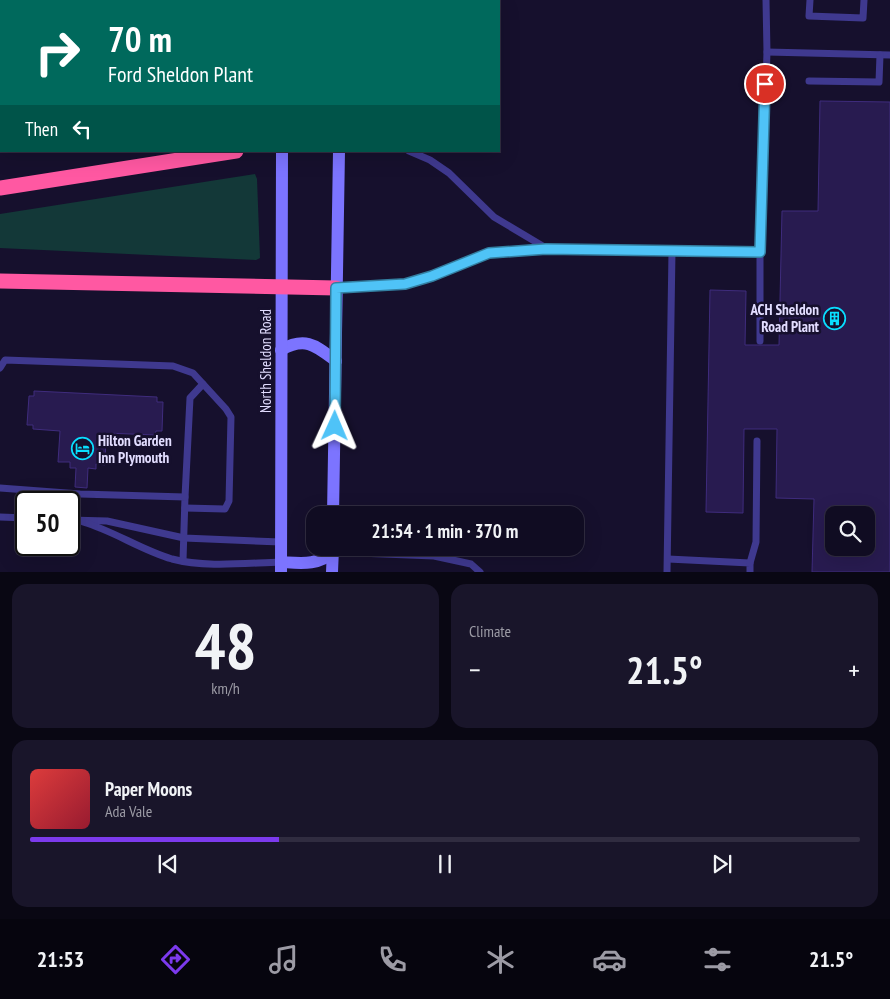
<!DOCTYPE html>
<meta charset="utf-8">
<style>
:root{--surface:#100c22;--page:#19152a;--text:#f1f3f6;--muted:#9c9ba5;--line:#302c40;--accent:#7c3aed}
body{margin:0;font-family:"PT Sans Narrow",sans-serif;background:var(--page);color:var(--text);height:100vh;display:flex;flex-direction:column;font-size:19px;white-space:nowrap}
*{box-sizing:border-box;margin:0}
p{font-size:16px;color:var(--muted)}
.icon{flex:none;width:28px;height:28px;fill:none;stroke:currentColor;stroke-width:2;stroke-linecap:round;stroke-linejoin:round}
.map{position:relative;height:572px;overflow:hidden}
.side{display:flex;flex-direction:column;gap:12px;padding:12px;background:#090713;flex:1}
.side>*{flex:none}
.top-card{position:absolute;left:0px;top:0px;width:500px;height:152px;box-shadow:0 5px 20px #0002,0 0 0 1px var(--line);background:#00695c;color:#fff;overflow:hidden}
.tools{position:absolute;left:825px;top:506px;display:grid;gap:10px}
.tools a{display:grid;place-items:center;width:50px;height:50px;border-radius:10px;background:var(--surface);box-shadow:0 5px 20px #0002,0 0 0 1px var(--line);font-size:25px}
.speed{position:absolute;left:15px;top:491px;display:flex;gap:10px;font-size:25px;font-weight:700;text-align:center}
.speed>*{display:grid;place-content:center;width:65px;height:65px;border-radius:50%;background:var(--surface);box-shadow:0 5px 20px #0002,0 0 0 1px var(--line);line-height:1}
.speed .limit{border:2px solid #111;border-radius:8px;background:#fff;color:#111}
.pin{position:absolute;display:grid;place-items:center;width:42px;height:42px;color:#fff;margin:-21px;border:2px solid #fff;border-radius:50%;box-shadow:0 1px 5px #0007}
.me{position:absolute;width:55px;margin:-28px;rotate:1deg;stroke-linejoin:round;filter:drop-shadow(0 0 4px #0008)}
.turn{display:flex;align-items:center;gap:18px;height:105px;padding:0 25px;font-size:22px}
.turn .icon{width:65px;height:65px;stroke-width:2.5}
.turn b{display:block;font-size:35px;line-height:42px}
.then{display:flex;align-items:center;height:48px;padding:0 25px;background:#0003;gap:10px;font-size:19px}
.big{font-size:38px;font-weight:600;line-height:1.1}
.side .widget{flex:1;display:flex;flex-direction:column;justify-content:center;gap:8px;min-width:0;padding:0 18px;border-radius:15px;background:var(--page)}
.side .dial{align-items:center;gap:0}
.dial b{font-size:65px;line-height:1}
.song{display:flex;align-items:center;gap:15px}
.cover{width:60px;height:60px;border-radius:8px;background:linear-gradient(135deg,hsl(0 70% 55%),hsl(350 70% 35%))}
.played{height:5px;border-radius:2px;background:linear-gradient(90deg,var(--accent) 30%,var(--line) 30%)}
.keys{display:flex;justify-content:space-around;direction:ltr}
.heat{display:flex;justify-content:space-between;align-items:center;font-size:28px;direction:ltr}
.side .tiles{flex:1;display:grid;gap:12px;grid-template-columns:1fr 1fr}
.widget:last-child{grid-column:span 2}
.trip{position:absolute;left:306px;top:506px;width:278px;height:50px;border-radius:15px;background:var(--surface);box-shadow:0 5px 20px #0002,0 0 0 1px var(--line);font-weight:600;line-height:50px;text-align:center}
.tabs{display:flex;height:80px;justify-content:space-around;align-items:center;background:#06050e;color:var(--muted)}
.tabs .icon{width:35px;height:35px}
.tabs .on{color:var(--accent)}
.tabs b{font-size:22px;color:var(--text)}
.map>svg:first-child{display:block}
</style>
<div class="map">
<svg width="890" height="572" viewBox="0 0 890 572">
<rect width="100%" height="100%" fill="#16102d"/>
<g fill="#133838">
<path d="M0,0H255L1,1V24Z"/>
<path d="M255,174L257,179L260,258L256,260L0,248V214Z"/>
</g>
<g fill="#281b50" stroke="#3f2c7d" fill-rule="evenodd">
<path d="M820,101L890,102V572H812L814,499L776,498L777,429H744L743,513L706,512L710,290L746,291L745,345H779L782,211H818ZM834,515H866V548H834Z"/>
<path d="M34,391L157,397V402H163L162,431H156L155,435L106,433L105,465L96,464V469L88,468L87,488L75,487L76,468H70V462H58L60,431L33,429V425H27L29,396H34Z"/>
</g>
<g fill="none" stroke-linecap="round" stroke-linejoin="round">
<g stroke="#3f398f" stroke-width="7">
<path d="M810,0L809,16L863,18L864,0"/>
<path d="M767,52L890,55"/>
<path d="M809,81L879,82L880,55"/>
<path d="M409,151L430,160L449,173L494,217L546,248"/>
<path d="M336,288L405,284L432,276L489,253L546,249L760,252L767,52L766,0"/>
<path d="M760,341V252"/>
<path d="M0,368L5,360L173,366L193,373L226,409L231,417L229,501L225,509L185,508"/>
<path d="M0,488L80,494L185,497L183,561"/>
<path d="M185,497L190,398L203,384"/>
<path d="M0,517L26,518"/>
<path d="M69,520L107,521L184,538L281,542"/>
<path d="M83,522C114,531 141,550 172,559C206,568 246,563 281,562"/>
<path d="M333,552L434,556L471,564L480,572"/>
<path d="M668,559L750,563V572"/>
<path d="M750,563L756,542L757,441"/>
<path d="M667,572L672,251"/>
</g>
<g stroke="#7c74ff" stroke-width="12">
<path d="M280,0V1"/>
<path d="M337,1V0"/>
<path d="M281,350C306,336 316,346 336,361"/>
<path d="M333,515L339,151"/>
<path d="M281,562C300,563 318,566 333,552"/>
<path d="M281,572L282,151"/>
<path d="M332,572L333,549"/>
</g>
<g stroke="#ff58a2" stroke-width="15">
<path d="M0,188L236,151"/>
<path d="M0,281L336,288"/>
</g>
</g>
<g fill="none" stroke-linecap="round" stroke-linejoin="round">
<defs>
<path id="route" d="M335,426L336,288L405,284L432,276L489,253L546,249L760,252L765,84"/>
</defs>
<use href="#route" stroke="#337fa1" stroke-width="12"/>
<use href="#route" stroke="#4fc3f7" stroke-width="9"/>
</g>
<defs>
<symbol id="building-ring" viewBox="-11 -11 22 22"><circle r="9.5" fill="#16102d" stroke="#09deff" stroke-width="1.5"/><path d="M-4-6H4V6H1V3H-1V6H-4ZM-2.5-4.3h1.7v1.8h-1.7ZM.8-4.3h1.7v1.8H.8ZM-2.5-1h1.7V.8h-1.7ZM.8-1h1.7V.8H.8Z" fill="#09deff"/></symbol>
<symbol id="hotel-ring" viewBox="-11 -11 22 22"><circle r="9.5" fill="#16102d" stroke="#09deff" stroke-width="1.5"/><path d="M-6-4.5h1.5V1H6V5H4.5V3h-9V5H-6ZM-4 0a1.8 1.8 0 1 1 3.6 0ZM.5 0V-2.5h3Q6-2.5 6 0Z" fill="#09deff"/></symbol>
</defs>
<g fill-rule="evenodd">
<use href="#building-ring" x="822" y="306" width="25" height="25"/>
<use href="#hotel-ring" x="70" y="436" width="25" height="25"/>
</g>
<g text-anchor="middle" dominant-baseline="central" stroke-width="5" stroke-linejoin="round" paint-order="stroke">
<g font-size="15" font-weight="bold" fill="#e2ddff" stroke="#16102d" text-anchor="end">
<text x="819" y="309">ACH Sheldon<tspan x="819" dy="17">Road Plant</tspan></text>
<text x="98" y="440" text-anchor="start">Hilton Garden<tspan x="98" dy="17">Inn Plymouth</tspan></text>
</g>
<g font-size="15" fill="#e2ddff" stroke="#16102d">
<text transform="translate(265 361) rotate(-90)">North Sheldon Road</text>
</g>
</g>
</svg>
<div class="tools">
<a><svg class="icon" aria-label="search" viewBox="0 0 24 24"><circle cx="10" cy="10" r="6"/><path d="M15 15l6 6"/></svg></a>
</div>
<div class="speed"><div class="limit">50</div></div>
<div class="pin" style="left:765px;top:84px;background:#d93025"><svg class="icon" aria-label="arrive" viewBox="0 0 24 24"><path d="M6 21V4h12l-3 4 3 4H6"/></svg></div>
<svg class="me" style="left:335px;top:426px" viewBox="-20 -20 40 40"><path d="M0-17L14 15 0 8-14 15z" fill="#4fc3f7" stroke="#fff" stroke-width="4"/></svg>
<div class="trip">21:54 · 1 min · 370 m</div>
<div class="top-card">
<div class="turn"><svg class="icon" aria-label="right" viewBox="0 0 24 24"><path d="M7 20v-9h11M14 6l5 5-5 5"/></svg><div><b>70 m</b>Ford Sheldon Plant</div></div>
<div class="then">Then<svg class="icon" aria-label="left" viewBox="0 0 24 24"><path d="M17 20v-9H6M10 6l-5 5 5 5"/></svg></div>
</div>
</div>
<section class="side">
<div class="tiles">
<div class="widget dial"><b>48</b><p>km/h</p></div>
<div class="widget"><p>Climate</p>
<div class="heat"><a>−</a><b class="big">21.5°</b><a>+</a></div>
</div>
<div class="widget">
<div class="song"><i class="cover"></i><div><b>Paper Moons</b><p>Ada Vale</p></div></div>
<div class="played"></div>
<div class="keys"><svg class="icon" aria-label="previous" viewBox="0 0 24 24"><path d="M18 5L8 12l10 7zM5 5v14"/></svg><svg class="icon" aria-label="pause" viewBox="0 0 24 24"><path d="M8 5v14M16 5v14"/></svg><svg class="icon" aria-label="next" viewBox="0 0 24 24"><path d="M6 5l10 7-10 7zM19 5v14"/></svg></div>
</div>
</div>
</section>
<nav class="tabs">
<b>21:53</b>
<svg class="icon on" aria-label="directions" viewBox="0 0 24 24"><path d="M12 3l9 9-9 9-9-9zM9 14v-3h6M13 9l2 2-2 2"/></svg>
<svg class="icon" aria-label="music" viewBox="0 0 24 24"><path d="M9 18V5l10-2v13"/><circle cx="6" cy="18" r="3"/><circle cx="16" cy="16" r="3"/></svg>
<svg class="icon" aria-label="phone" viewBox="0 0 24 24"><path d="M5 4h4l2 5-3 2q2 4 5 5l2-3 5 2v4C11 20 4 13 5 4z"/></svg>
<svg class="icon" aria-label="climate" viewBox="0 0 24 24"><path d="M12 3v18M4 7l16 10M4 17L20 7"/></svg>
<svg class="icon" aria-label="car" viewBox="0 0 24 24"><path d="M5 17H2v-5l4-1 3-4h7l3 4 3 1v5h-3M9 17h6M6 11h13"/><circle cx="7" cy="17" r="2"/><circle cx="17" cy="17" r="2"/></svg>
<svg class="icon" aria-label="filters" viewBox="0 0 24 24"><path d="M4 7h16M4 17h16"/><circle cx="9" cy="7" r="2"/><circle cx="15" cy="17" r="2"/></svg>
<b>21.5°</b>
</nav>
